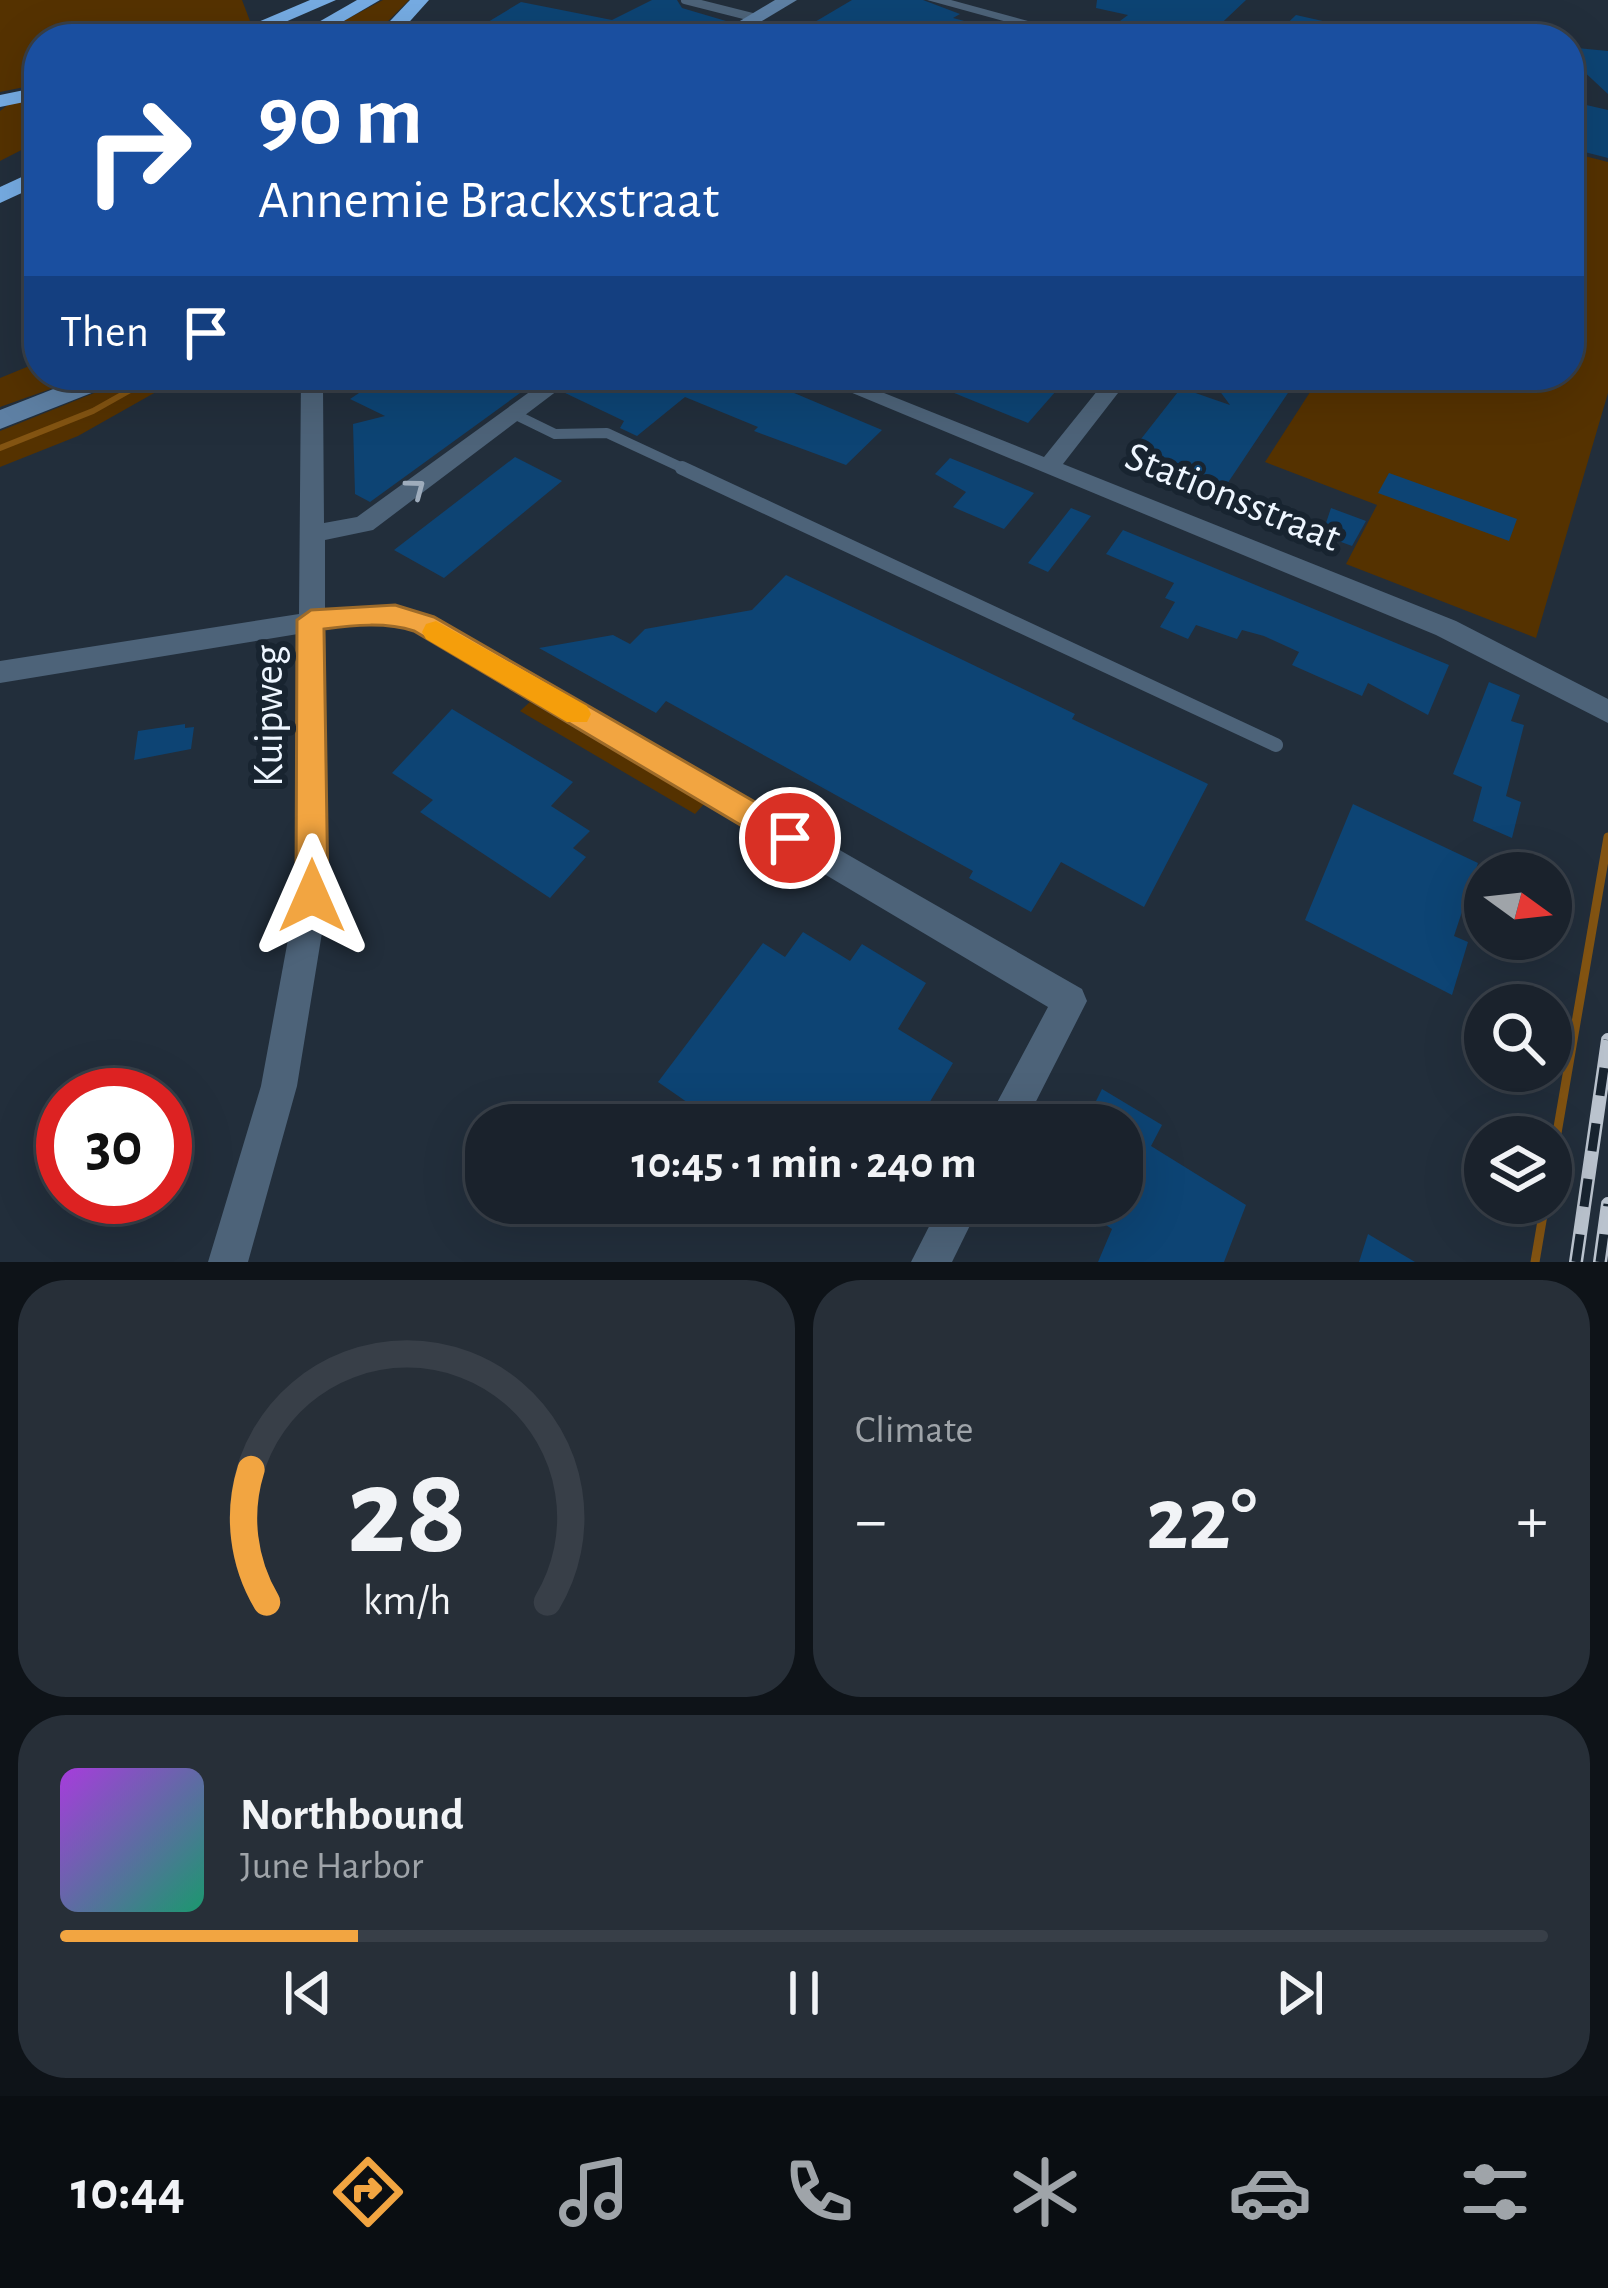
<!DOCTYPE html>
<meta charset="utf-8">
<style>
:root{--surface:#1a222c;--page:#272f38;--text:#f1f3f6;--muted:#9fa4a9;--line:#383f48;--accent:#f2a541}
body{margin:0;font-family:"Alegreya Sans",sans-serif;background:var(--page);color:var(--text);height:100vh;display:flex;flex-direction:column;font-size:45px;white-space:nowrap}
*{box-sizing:border-box;margin:0}
p{font-size:39px;color:var(--muted)}
.icon{flex:none;width:66px;height:66px;fill:none;stroke:currentColor;stroke-width:2;stroke-linecap:round;stroke-linejoin:round}
.map{position:relative;height:1262px;overflow:hidden}
.side{display:flex;flex-direction:column;gap:18px;padding:18px;background:#0e1318;flex:1}
.side>*{flex:none}
.hud{position:absolute;left:24px;top:24px;width:1560px;height:366px;border-radius:48px;box-shadow:0 12px 48px #0002,0 0 0 3px var(--line);background:#1a4fa0;color:#fff;overflow:hidden}
.needle{width:78px;rotate:105deg}
.buttons{position:absolute;left:1464px;top:852px;display:grid;gap:24px}
.buttons a{display:grid;place-items:center;width:108px;height:108px;border-radius:50%;background:var(--surface);box-shadow:0 12px 48px #0002,0 0 0 3px var(--line);font-size:60px}
.speed{position:absolute;left:36px;top:1068px;display:flex;gap:24px;font-size:60px;font-weight:700;text-align:center}
.speed>*{display:grid;place-content:center;width:156px;height:156px;border-radius:50%;background:var(--surface);box-shadow:0 12px 48px #0002,0 0 0 3px var(--line);line-height:1}
.speed .limit{border:18px solid #d22;background:#fff;color:#111}
.pin{position:absolute;display:grid;place-items:center;width:102px;height:102px;color:#fff;margin:-51px;border:6px solid #fff;border-radius:50%;box-shadow:0 3px 12px #0007}
.me{position:absolute;width:132px;margin:-66px;rotate:0deg;stroke-linejoin:round;filter:drop-shadow(0 0 9px #0008)}
.turn{display:flex;align-items:center;gap:42px;height:252px;padding:0 36px;font-size:54px}
.turn .icon{width:156px;height:156px;stroke-width:2.5}
.turn b{display:block;font-size:84px;line-height:102px}
.then{display:flex;align-items:center;height:114px;padding:0 36px;background:#0003;gap:24px;font-size:45px}
.big{font-size:90px;font-weight:700;line-height:1.1}
.side .card{flex:1;display:flex;flex-direction:column;justify-content:center;gap:18px;min-width:0;padding:0 42px;border-radius:48px;background:var(--page)}
.side .dial{align-items:center;gap:0}
.dial svg{height:312px;overflow:visible;fill:none;stroke:var(--line);stroke-width:7;stroke-linecap:round;text-anchor:middle}
.dial text{fill:var(--text);stroke:none}
.song{display:flex;align-items:center;gap:36px}
.cover{width:144px;height:144px;border-radius:18px;background:linear-gradient(135deg,hsl(280 70% 55%),hsl(160 70% 35%))}
.played{height:12px;border-radius:6px;background:linear-gradient(90deg,var(--accent) 20%,var(--line) 20%)}
.keys{display:flex;justify-content:space-around;direction:ltr}
.heat{display:flex;justify-content:space-between;align-items:center;font-size:66px;direction:ltr}
.side .tiles{flex:1;display:grid;gap:18px;grid-template-columns:1fr 1fr}
.card:last-child{grid-column:span 2}
.trip{position:absolute;left:465px;top:1104px;width:678px;height:120px;border-radius:48px;background:var(--surface);box-shadow:0 12px 48px #0002,0 0 0 3px var(--line);font-weight:700;line-height:120px;text-align:center}
.tab-bar{display:flex;height:192px;justify-content:space-around;align-items:center;background:#0a0e12;color:var(--muted)}
.tab-bar .icon{width:84px;height:84px}
.tab-bar .selected{color:var(--accent)}
.tab-bar b{font-size:54px;color:var(--text)}
.map>svg:first-child{display:block}
</style>
<div class="map">
<svg width="1608" height="1262" viewBox="0 0 1608 1262">
<rect width="100%" height="100%" fill="#222e3b"/>
<g fill="#553200">
<path d="M0,0H242L250,21L198,39H39V84L0,92Z"/>
<path d="M383,0H409L370,39H310Z"/>
<path d="M39,98V141L0,161V111L9,104Z"/>
<path d="M1569,152L1608,162V393L1536,638L1346,564L1377,505L1265,462L1321,375H1569Z"/>
<path d="M39,362V375H90L0,407V378Z"/>
<path d="M139,375H186L78,436L0,467V431Z"/>
<path d="M530,702L704,804L695,814L520,711Z"/>
</g>
<g fill="none" stroke-linecap="round" stroke-linejoin="round">
<path stroke="#835412" stroke-width="6" d="M0,448L93,411L157,375"/>
<g stroke="#835412" stroke-width="9">
<path d="M1551,1168L1608,837"/>
<path d="M1535,1262L1545,1203"/>
</g>
</g>
<g fill="#0d4474">
<path d="M652,0H677L682,8L726,21L693,39H657L606,25L585,38L488,39L499,32L478,28L521,2L612,20Z"/>
<path d="M852,0H923L960,14L953,18L1006,32L1005,39H857L808,26Z"/>
<path d="M1097,0H1246L1209,35L1191,30L1185,37L1120,21L1128,15L1096,8Z"/>
<path d="M1296,15L1367,31L1366,39H1271Z"/>
<path d="M1577,48L1608,51V94L1578,66Z"/>
<path d="M1569,101L1608,110V158L1569,148Z"/>
<path d="M386,375H545L370,502L355,494L353,424L385,416L350,399Z"/>
<path d="M582,375H751L882,430L846,465L754,431L758,427L685,397L637,436L620,428L624,421L563,392Z"/>
<path d="M910,375H1070L1028,423Z"/>
<path d="M1208,375H1300L1217,499L1123,462L1181,388L1230,405Z"/>
<path d="M515,457L562,481L444,578L394,550Z"/>
<path d="M950,458L987,473L1034,493L1004,529L953,507L966,492L935,474Z"/>
<path d="M1389,473L1517,519L1509,541L1378,493Z"/>
<path d="M1071,508L1091,516L1048,572L1028,563Z"/>
<path d="M1331,508L1366,521L1352,546L1322,535Z"/>
<path d="M1123,530L1449,665L1428,715L1368,683L1362,696L1292,665L1299,652L1264,636L1242,630L1237,639L1196,625L1188,639L1160,627L1175,602L1165,598L1174,583L1106,554Z"/>
<path d="M786,575L1075,714L1072,719L1208,784L1144,907L1061,862L1031,912L969,878L973,871L666,701L656,713L539,648L613,635L630,644L645,629L752,610Z"/>
<path d="M1489,682L1520,695L1511,721L1524,725L1506,796L1521,802L1512,838L1473,821L1482,787L1453,774Z"/>
<path d="M452,709L573,782L551,806L590,831L573,848L586,857L550,898L420,812L433,800L392,773Z"/>
<path d="M185,724V728L194,727L191,749L134,760L138,731Z"/>
<path d="M1353,804L1478,863L1454,936L1468,942L1452,995L1305,920Z"/>
<path d="M803,932L850,961L862,944L926,983L898,1029L953,1063L916,1125H720L658,1082L763,943L785,957Z"/>
<path d="M1102,1089L1162,1125L1151,1146L1246,1205L1224,1262H1098L1112,1229L1072,1203H1122V1125H1084Z"/>
<path d="M1368,1234L1415,1262H1359Z"/>
</g>
<g fill="none" stroke-linecap="round" stroke-linejoin="round">
<path stroke="#4d6379" stroke-width="8" d="M685,0L756,18"/>
<path stroke="#4d6379" stroke-width="10" d="M514,414L555,434L607,433L689,471"/>
<path stroke="#4d6379" stroke-width="14" d="M682,468L1276,745"/>
<g fill="#4d6379" fill-rule="evenodd">
<path d="M927,0H951L1094,39H1069Z"/>
<path d="M1397,29L1404,33L1400,39H1385Z"/>
<path d="M301,375H375L372,380L323,388L324,523L357,517L553,375H578L373,530L325,540V610C366,604 394,605 433,617L1082,989L1087,1001L1024,1125H985L1048,1007L415,631L368,623L325,630L328,896L297,1086L248,1262H208L261,1086L296,896L298,634L0,683V661L299,614Z"/>
<path d="M809,375H839L1044,457L1110,375H1132L1063,464L1456,621L1608,699V723L1436,635Z"/>
<path d="M941,1203H981L952,1262H911Z"/>
</g>
<g fill="#5e80a4" fill-rule="evenodd">
<path d="M775,0H797L732,39H710Z"/>
<path d="M89,375H126L122,381L0,429V410Z"/>
</g>
<g fill="#76ace3" fill-rule="evenodd">
<path d="M310,0H336L246,39H218Z"/>
<path d="M357,0H380L313,39L296,35Z"/>
<path d="M410,0H429L394,39H373Z"/>
<path d="M39,87V99L0,107V95Z"/>
<path d="M39,169V185L0,203V187Z"/>
</g>
<defs>
<g id="rail">
<path d="M1576,1262L1608,1040"/>
<path d="M1600,1262L1608,1204"/>
</g>
</defs>
<use href="#rail" stroke="#bac3ce" stroke-width="14"/>
<use href="#rail" stroke="#182430" stroke-width="9" stroke-dasharray="28" stroke-linecap="butt"/>
</g>
<defs><path id="oneway-chevron" d="M-2-3.5L2.5 0L-2 3.5" fill="none" stroke-width="1.6" stroke-linecap="round" stroke-linejoin="round" transform="scale(3)"/></defs>
<use stroke="#9eacbc" href="#oneway-chevron" transform="translate(416 488) rotate(-37)"/>
<path fill="#f2a541" stroke="#9d6b2a" stroke-width="3" d="M395,605L434,617L802,829L806,838L802,848L790,852L779,848L414,631C386,622 354,625 324,629L328,896L324,907L312,911L300,907L296,896L297,620L311,610Z"/>
<path fill="#f59e0b" d="M436,621L587,706L591,714L587,722H567L426,639L422,632L426,624Z"/>
<g text-anchor="middle" dominant-baseline="central" stroke-width="12" stroke-linejoin="round" paint-order="stroke">
<g font-size="42" fill="#eef6ff" stroke="#182430">
<text transform="translate(1233 497) rotate(22)">Stationsstraat</text>
<text transform="translate(269 716) rotate(-90)">Kuipweg</text>
</g>
</g>
</svg>
<div class="buttons">
<a><svg class="needle" viewBox="-14 -14 28 28"><path d="M0-13l5 13h-10z" fill="#e53935"/><path d="M0 13l5-13h-10z" fill="#9fa4a9"/></svg></a>
<a><svg class="icon" aria-label="search" viewBox="0 0 24 24"><circle cx="10" cy="10" r="6"/><path d="M15 15l6 6"/></svg></a>
<a><svg class="icon" aria-label="layers" viewBox="0 0 24 24"><path d="M12 4l9 5-9 5-9-5zM3 14l9 5 9-5"/></svg></a>
</div>
<div class="speed"><div class="limit">30</div></div>
<div class="pin" style="left:790px;top:838px;background:#d93025"><svg class="icon" aria-label="arrive" viewBox="0 0 24 24"><path d="M6 21V4h12l-3 4 3 4H6"/></svg></div>
<svg class="me" style="left:312px;top:896px" viewBox="-20 -20 40 40"><path d="M0-17L14 15 0 8-14 15z" fill="#f2a541" stroke="#fff" stroke-width="4"/></svg>
<div class="trip">10:45 · 1 min · 240 m</div>
<div class="hud">
<div class="turn"><svg class="icon" aria-label="right" viewBox="0 0 24 24"><path d="M7 20v-9h11M14 6l5 5-5 5"/></svg><div><b>90 m</b>Annemie Brackxstraat</div></div>
<div class="then">Then<svg class="icon" aria-label="arrive" viewBox="0 0 24 24"><path d="M6 21V4h12l-3 4 3 4H6"/></svg></div>
</div>
</div>
<section class="side">
<div class="tiles">
<div class="card dial"><svg viewBox="0 0 100 80">
<path d="M14 69A42 42 0 1 1 86 69"/>
<path d="M14 69A42 42 0 0 1 10 35" stroke="#f2a541"/>
<text x="50" y="56" font-size="32" font-weight="700">28</text>
<text x="50" y="72" font-size="11">km/h</text>
</svg></div>
<div class="card"><p>Climate</p>
<div class="heat"><a>−</a><b class="big">22°</b><a>+</a></div>
</div>
<div class="card">
<div class="song"><i class="cover"></i><div><b>Northbound</b><p>June Harbor</p></div></div>
<div class="played"></div>
<div class="keys"><svg class="icon" aria-label="previous" viewBox="0 0 24 24"><path d="M18 5L8 12l10 7zM5 5v14"/></svg><svg class="icon" aria-label="pause" viewBox="0 0 24 24"><path d="M8 5v14M16 5v14"/></svg><svg class="icon" aria-label="next" viewBox="0 0 24 24"><path d="M6 5l10 7-10 7zM19 5v14"/></svg></div>
</div>
</div>
</section>
<nav class="tab-bar">
<b>10:44</b>
<svg class="icon selected" aria-label="directions" viewBox="0 0 24 24"><path d="M12 3l9 9-9 9-9-9zM9 14v-3h6M13 9l2 2-2 2"/></svg>
<svg class="icon" aria-label="music" viewBox="0 0 24 24"><path d="M9 18V5l10-2v13"/><circle cx="6" cy="18" r="3"/><circle cx="16" cy="16" r="3"/></svg>
<svg class="icon" aria-label="phone" viewBox="0 0 24 24"><path d="M5 4h4l2 5-3 2q2 4 5 5l2-3 5 2v4C11 20 4 13 5 4z"/></svg>
<svg class="icon" aria-label="climate" viewBox="0 0 24 24"><path d="M12 3v18M4 7l16 10M4 17L20 7"/></svg>
<svg class="icon" aria-label="car" viewBox="0 0 24 24"><path d="M5 17H2v-5l4-1 3-4h7l3 4 3 1v5h-3M9 17h6M6 11h13"/><circle cx="7" cy="17" r="2"/><circle cx="17" cy="17" r="2"/></svg>
<svg class="icon" aria-label="filters" viewBox="0 0 24 24"><path d="M4 7h16M4 17h16"/><circle cx="9" cy="7" r="2"/><circle cx="15" cy="17" r="2"/></svg>
</nav>
